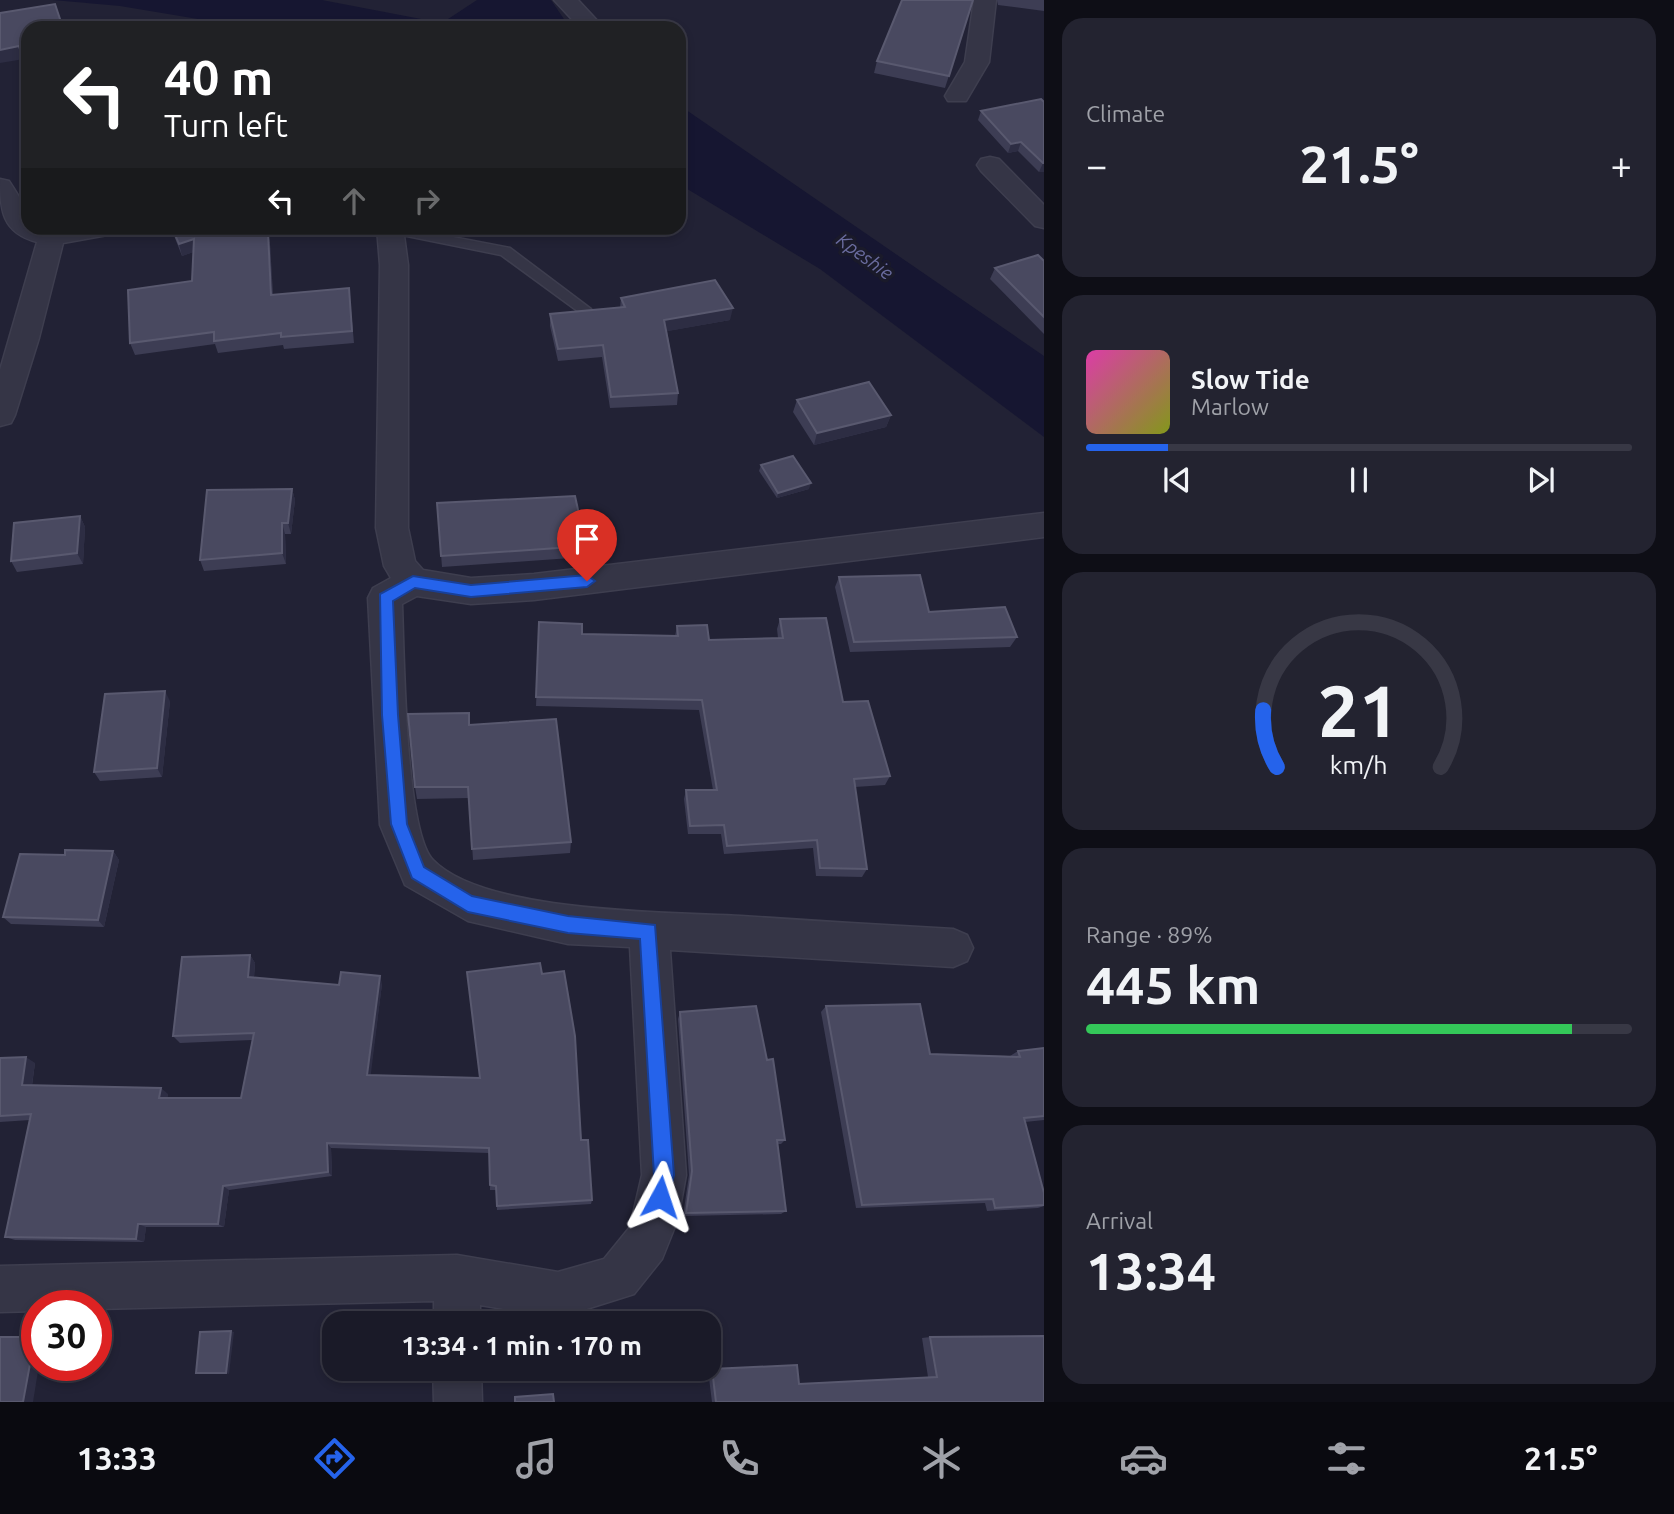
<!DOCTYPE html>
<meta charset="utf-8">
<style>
:root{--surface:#1a1a28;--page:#232330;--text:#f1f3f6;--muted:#9fa1a8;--line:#383845;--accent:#2563eb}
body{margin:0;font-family:Ubuntu,sans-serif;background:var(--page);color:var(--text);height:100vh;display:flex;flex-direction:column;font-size:26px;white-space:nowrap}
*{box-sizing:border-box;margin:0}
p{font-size:23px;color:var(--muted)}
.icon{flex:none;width:38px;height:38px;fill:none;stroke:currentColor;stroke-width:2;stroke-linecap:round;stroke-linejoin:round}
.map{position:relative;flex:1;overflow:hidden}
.details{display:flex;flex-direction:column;gap:18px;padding:18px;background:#0e0e16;width:630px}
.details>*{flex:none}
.hud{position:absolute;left:21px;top:21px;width:665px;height:214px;border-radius:21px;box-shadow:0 4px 10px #0003,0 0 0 2px var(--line);background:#202124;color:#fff;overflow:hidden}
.speed{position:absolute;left:21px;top:1290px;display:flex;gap:14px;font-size:35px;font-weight:700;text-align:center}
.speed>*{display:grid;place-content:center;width:91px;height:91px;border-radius:50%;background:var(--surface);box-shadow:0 4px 10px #0003,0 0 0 2px var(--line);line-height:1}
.speed .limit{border:10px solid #d22;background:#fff;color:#111}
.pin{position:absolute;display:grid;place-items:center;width:60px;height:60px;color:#fff;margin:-72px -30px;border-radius:50% 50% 50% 0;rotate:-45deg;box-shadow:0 0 7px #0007}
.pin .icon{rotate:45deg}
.me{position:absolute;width:77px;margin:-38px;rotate:5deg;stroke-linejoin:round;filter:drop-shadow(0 0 5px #0008)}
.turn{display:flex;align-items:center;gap:24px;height:147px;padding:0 28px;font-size:32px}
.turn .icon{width:91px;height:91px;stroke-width:2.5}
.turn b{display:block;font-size:49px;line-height:60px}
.lanes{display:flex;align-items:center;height:66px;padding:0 28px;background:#0003;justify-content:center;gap:35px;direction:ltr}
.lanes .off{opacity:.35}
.big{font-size:52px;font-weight:700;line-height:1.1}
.details .card{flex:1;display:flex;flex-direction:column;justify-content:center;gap:10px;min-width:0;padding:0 24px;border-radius:21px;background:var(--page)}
.details .dial{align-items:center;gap:0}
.dial svg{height:182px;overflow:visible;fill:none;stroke:var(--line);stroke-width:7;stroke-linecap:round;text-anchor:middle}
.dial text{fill:var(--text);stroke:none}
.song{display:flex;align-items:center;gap:21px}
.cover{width:84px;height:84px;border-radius:10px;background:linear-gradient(135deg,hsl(320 70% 55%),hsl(70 70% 35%))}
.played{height:7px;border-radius:4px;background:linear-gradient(90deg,var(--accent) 15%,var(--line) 15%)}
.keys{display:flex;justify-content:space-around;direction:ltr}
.heat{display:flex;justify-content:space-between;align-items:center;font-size:38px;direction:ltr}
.charge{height:10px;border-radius:5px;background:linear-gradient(90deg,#34c759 89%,var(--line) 0)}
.trip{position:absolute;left:322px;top:1311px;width:399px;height:70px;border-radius:21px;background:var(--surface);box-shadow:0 4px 10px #0003,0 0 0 2px var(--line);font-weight:700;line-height:70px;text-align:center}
.menu{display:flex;height:112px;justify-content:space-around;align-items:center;background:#0a0a10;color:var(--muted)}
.menu .icon{width:49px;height:49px}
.menu .current{color:var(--accent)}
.menu b{font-size:32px;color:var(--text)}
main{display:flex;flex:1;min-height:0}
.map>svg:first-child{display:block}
</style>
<main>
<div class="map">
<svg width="1044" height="1402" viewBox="0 0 1044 1402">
<rect width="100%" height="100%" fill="#222235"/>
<g fill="#161631">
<path d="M53,0H322L442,23L477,0H551L570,28H252L120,6Z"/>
<path d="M679,105L1044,356V437L820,269L679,184Z"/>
</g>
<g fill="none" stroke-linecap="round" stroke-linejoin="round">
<defs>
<path id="service" d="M386,228H406L510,248L591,309L584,314L579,312L501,255L392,233L387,232Z"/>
<g id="minor">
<path d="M554,0H578L604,28H580Z"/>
<path d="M974,0H996L989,62L966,101H948L945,96L965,62Z"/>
<path d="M990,157L999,159L1044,205V228L1035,226L981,171L977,165L981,159Z"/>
<path d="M0,179L9,181C19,196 28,210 28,228H117L113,234L63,243L39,338L15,415L11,423L0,426V370L37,242C2,233 0,210 0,179Z"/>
<path d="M377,228H403L408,265V528L415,561L423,570L471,578L534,574L1044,513V537L534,600L471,604L417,596L402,604C404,651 405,832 433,860C484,913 668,912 741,916C812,921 882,925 953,929L967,935L973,948L967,961L953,967L670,950L686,1175L678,1219L662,1259L634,1294L558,1318L480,1305V1323H434V1301L96,1309V1306H37V1311L0,1312V1266L457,1255L558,1272L604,1259L630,1227L642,1175L630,947L568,944L468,921L405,885L380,825L368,598L373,588L391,578L384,566L376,528L380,265Z"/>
<path d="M433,1368H481L482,1402H434Z"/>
</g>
</defs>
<use href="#service" stroke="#3e3e4f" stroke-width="3"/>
<use href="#minor" stroke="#3e3e4f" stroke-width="3"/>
<use href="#service" fill="#353546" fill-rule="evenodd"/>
<use href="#minor" fill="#353546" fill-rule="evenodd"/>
</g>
<g fill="#3d3d54">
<path d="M973,0L945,88L874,73L877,61Z"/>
<path d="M997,0H1044V11L998,5Z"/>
<path d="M1041,99L1044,172H1039L1018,151L1008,153L978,120L981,111Z"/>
<path d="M171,228H198L199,231L229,229L230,235L268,232L270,244L273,295L349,288L354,343L284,349L283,345L218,353L215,344L135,355L130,343L192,281L193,252L182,256Z"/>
<path d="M1044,261V334L990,279L995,268Z"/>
<path d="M621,298L730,320L667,331L678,393L677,405L610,408L602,357L558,361L550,326V314L620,308Z"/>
<path d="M797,400L891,415L886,427L814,445L793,412Z"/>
<path d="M761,465L809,489L777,498L759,471Z"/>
<path d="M292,489L295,500L291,534H285L286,564L204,571L200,560Z"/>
<path d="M437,503L586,546L585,557L442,567Z"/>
<path d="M80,516L85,527L83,564L17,572L11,561Z"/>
<path d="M839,577L929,612L1017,637L1010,647L850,652L835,587Z"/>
<path d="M780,619L843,702L890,776L885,785L855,787L867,869L862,877L816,876L813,848L724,854L721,834H688L684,799L686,790H713L699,710L536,706L539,622L582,634L675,636L677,626L709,640L778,638L777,629Z"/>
<path d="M170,701L162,777L100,781L94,772Z"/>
<path d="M469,713L470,725L571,842L570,853L473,860L469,798L417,799L415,787Z"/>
<path d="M113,851L119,860L104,927L11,924L3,917Z"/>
<path d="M250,955L255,963L254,978L339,985L382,984L370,1075L581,1140L592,1200L591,1204L497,1210L496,1190H490V1185L489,1153L331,1148L332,1176L229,1190L224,1227H146L144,1242L15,1240L5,1237L30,1120L0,1122V1058L35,1063L32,1086L168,1094L167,1098H241L252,1040L180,1043L173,1036Z"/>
<path d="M826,1006L930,1054L1010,1056L1018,1051L1044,1048V1120L1025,1122L1044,1193V1206L1038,1208L987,1211L985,1203L856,1208L821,1012Z"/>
<path d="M680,1012L767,1060L785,1140L781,1144H777L786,1211L781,1214L683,1216L689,1175L678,1019Z"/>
<path d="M930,1337L1044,1402H712L708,1370L712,1369L799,1384L928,1377L922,1338Z"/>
</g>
<g fill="#2d2d43">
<path d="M19,46L24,59L0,63V50Z"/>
<path d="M1021,142L1018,151L1008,153L1011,144Z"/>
<path d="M1043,163H1044V172H1039Z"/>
<path d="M268,232L270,244L273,307L271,295Z"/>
<path d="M194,239L197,251L182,256L179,244Z"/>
<path d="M733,308L730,320L663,332L664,320Z"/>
<path d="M891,415L886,427L814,445L817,433Z"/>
<path d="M811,483L809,489L777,498L778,493Z"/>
<path d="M292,489L295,500L291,534L288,523Z"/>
<path d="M80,516L85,527L83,564L77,553Z"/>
<path d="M282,523L285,534L286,564L282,553Z"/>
<path d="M165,691L170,701L162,777L157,768Z"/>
<path d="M113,851L119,860L104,927L98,920Z"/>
<path d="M250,955L255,963L253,985L248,977Z"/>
<path d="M380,976L382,984L370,1081L367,1075Z"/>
<path d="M26,1057L35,1063L31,1091L22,1085Z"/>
<path d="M161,1088L168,1094L166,1104L159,1098Z"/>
<path d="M327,1143L331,1148L332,1176L328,1172Z"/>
<path d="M223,1186L229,1190L224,1227L218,1224Z"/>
<path d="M138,1224L146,1227L144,1242L136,1239Z"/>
<path d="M231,1331L234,1332L229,1374L226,1373Z"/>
<path d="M35,1337H37V1365H39L33,1402H23Z"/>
</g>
<g fill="#494960" stroke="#59596f" stroke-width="2">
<path d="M902,0H973L949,76L877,61Z"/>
<path d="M55,4L63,28H28V76L19,46L0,50V13Z"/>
<path d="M1041,99L1044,102V163H1043L1021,142L1011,144L981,111Z"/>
<path d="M172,228H198L199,231L229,229V235L268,232L271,295L349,288L352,331L281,337V333L214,341V332L130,343L128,290L192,281L194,239L179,244Z"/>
<path d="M1038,255L1044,261V317L995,268Z"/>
<path d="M715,280L733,308L664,320L678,393L611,397L603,345L558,349L550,314L625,307L621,298Z"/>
<path d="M869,382L891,415L817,433L797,400Z"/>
<path d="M793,456L811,483L778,493L761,465Z"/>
<path d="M292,489L288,523H282V553L200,560L207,490Z"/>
<path d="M575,496L586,546L441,556L437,503Z"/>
<path d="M80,516L77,553L11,561L14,523Z"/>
<path d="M920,575L929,612L1005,607L1017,637L854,642L839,577Z"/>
<path d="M826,618L843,702L868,701L890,776L854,779L867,869L820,868L817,840L727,846L724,825L690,826L686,790H717L702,700L536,697L539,622L582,624V634L678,636L677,626L707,625L709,640L783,638L780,619Z"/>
<path d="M165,691L157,768L94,772L105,694Z"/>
<path d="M469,713V725L556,719L571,842L472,849L468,787H415L408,714Z"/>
<path d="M65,850L113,851L98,920L3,917L20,854L65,855Z"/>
<path d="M250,955L248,977L339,985L341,972L380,976L367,1075L480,1078L467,972L540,963L542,974L564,971L575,1036L581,1140H588L592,1200L497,1206L496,1186L490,1185L489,1148L327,1143L328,1172L223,1186L218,1224H138L136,1239L5,1237L31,1114L0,1116V1058L26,1057L22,1085L161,1088L159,1098H241L254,1033L173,1036L182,957Z"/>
<path d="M920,1004L930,1054L1020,1057L1018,1051L1044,1048V1116L1024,1118L1044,1193V1205L995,1208L993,1199L862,1205L826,1006Z"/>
<path d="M756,1006L767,1060L773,1059L785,1140H777L786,1211L686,1213L692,1171L680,1012Z"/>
<path d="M231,1331L226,1373H196L200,1332Z"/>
<path d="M1044,1336V1402H716L712,1369L797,1365L799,1384L937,1377L930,1337Z"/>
<path d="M0,1337H35L23,1402H0Z"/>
<path d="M553,1394L554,1402H515V1397Z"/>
</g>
<path fill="#2563eb" stroke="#184099" stroke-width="2" d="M587,575L595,581L587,587L471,597L415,588L393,601L398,715L407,824L424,867L472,896L568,916L655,925L674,1175L667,1204L660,1207L653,1204L650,1197L654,1175L640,939L568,933L468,912L412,878L391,824L382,715L380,594L413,576L471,585Z"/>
<g text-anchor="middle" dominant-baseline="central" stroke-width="7" stroke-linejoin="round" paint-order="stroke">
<g font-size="19" font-style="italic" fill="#6a6c9f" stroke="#1a1a2a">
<text transform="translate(865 256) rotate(36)">Kpeshie</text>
</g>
</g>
</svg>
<div class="speed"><div class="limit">30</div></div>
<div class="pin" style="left:587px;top:581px;background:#d93025"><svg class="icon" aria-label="arrive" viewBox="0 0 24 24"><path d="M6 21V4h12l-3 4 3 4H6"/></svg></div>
<svg class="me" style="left:660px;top:1197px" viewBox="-20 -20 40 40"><path d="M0-17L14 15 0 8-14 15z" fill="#2563eb" stroke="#fff" stroke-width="4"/></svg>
<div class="trip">13:34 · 1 min · 170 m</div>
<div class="hud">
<div class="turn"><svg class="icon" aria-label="left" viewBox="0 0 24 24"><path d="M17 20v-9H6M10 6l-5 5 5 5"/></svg><div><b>40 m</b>Turn left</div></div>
<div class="lanes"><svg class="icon" aria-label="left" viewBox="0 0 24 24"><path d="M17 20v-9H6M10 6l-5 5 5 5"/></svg><svg class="icon off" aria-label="ahead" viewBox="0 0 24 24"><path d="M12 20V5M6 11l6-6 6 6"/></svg><svg class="icon off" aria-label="right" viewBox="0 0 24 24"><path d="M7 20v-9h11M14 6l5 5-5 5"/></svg></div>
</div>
</div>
<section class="details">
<div class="card"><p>Climate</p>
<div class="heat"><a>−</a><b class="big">21.5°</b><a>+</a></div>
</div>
<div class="card">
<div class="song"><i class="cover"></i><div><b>Slow Tide</b><p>Marlow</p></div></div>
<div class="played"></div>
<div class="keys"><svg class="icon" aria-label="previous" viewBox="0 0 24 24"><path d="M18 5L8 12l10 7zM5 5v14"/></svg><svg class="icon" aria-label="pause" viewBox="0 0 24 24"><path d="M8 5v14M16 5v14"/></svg><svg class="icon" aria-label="next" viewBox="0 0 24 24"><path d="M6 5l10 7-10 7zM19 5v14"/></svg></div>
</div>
<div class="card dial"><svg viewBox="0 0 100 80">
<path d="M14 69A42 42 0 1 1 86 69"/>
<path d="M14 69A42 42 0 0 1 8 44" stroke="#2563eb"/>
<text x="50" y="56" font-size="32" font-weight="700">21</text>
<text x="50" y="72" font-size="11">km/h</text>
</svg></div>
<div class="card"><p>Range · 89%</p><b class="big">445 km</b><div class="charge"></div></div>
<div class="card"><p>Arrival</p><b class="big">13:34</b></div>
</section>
</main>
<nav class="menu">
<b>13:33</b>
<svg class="icon current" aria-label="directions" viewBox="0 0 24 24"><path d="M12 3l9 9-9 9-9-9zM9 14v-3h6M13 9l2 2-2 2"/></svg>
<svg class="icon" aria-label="music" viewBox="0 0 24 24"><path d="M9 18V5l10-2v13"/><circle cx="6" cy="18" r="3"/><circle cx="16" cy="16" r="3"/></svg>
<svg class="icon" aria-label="phone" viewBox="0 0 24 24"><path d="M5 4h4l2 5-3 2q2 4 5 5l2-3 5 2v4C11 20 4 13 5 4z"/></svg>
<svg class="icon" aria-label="climate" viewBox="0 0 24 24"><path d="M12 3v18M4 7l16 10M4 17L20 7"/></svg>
<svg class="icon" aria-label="car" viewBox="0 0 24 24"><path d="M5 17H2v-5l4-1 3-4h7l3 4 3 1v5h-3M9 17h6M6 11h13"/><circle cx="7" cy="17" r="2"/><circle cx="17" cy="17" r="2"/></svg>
<svg class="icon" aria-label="filters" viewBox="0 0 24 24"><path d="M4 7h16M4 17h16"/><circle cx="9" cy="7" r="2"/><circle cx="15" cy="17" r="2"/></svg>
<b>21.5°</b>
</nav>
